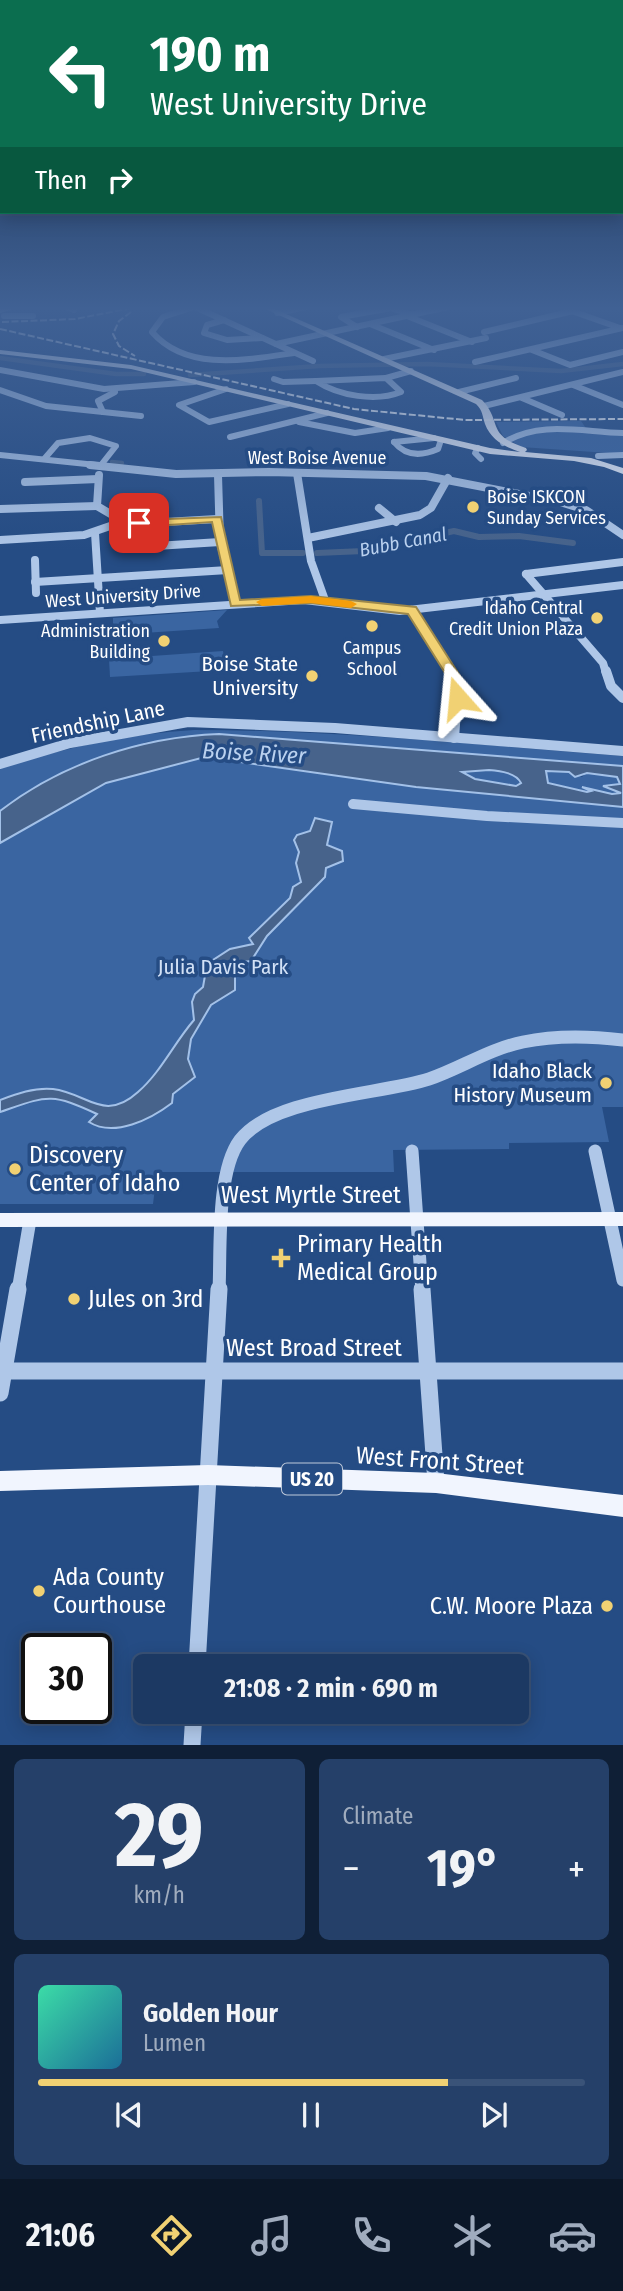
<!DOCTYPE html>
<meta charset="utf-8">
<style>
:root{--surface:#1c3963;--page:#254069;--text:#f1f3f6;--muted:#a0acbe;--line:#3a5378;--accent:#f1d173}
body{margin:0;font-family:"Fira Sans Condensed",sans-serif;background:var(--page);color:var(--text);height:100vh;display:flex;flex-direction:column;font-size:26px;white-space:nowrap}
*{box-sizing:border-box;margin:0}
p{font-size:23px;color:var(--muted)}
.icon{flex:none;width:38px;height:38px;fill:none;stroke:currentColor;stroke-width:2;stroke-linecap:round;stroke-linejoin:round}
.map{position:relative;height:1745px;overflow:hidden}
.details{display:flex;flex-direction:column;gap:14px;padding:14px;background:#0f1f36;flex:1}
.details>*{flex:none}
.guide{position:absolute;left:0px;top:0px;width:623px;height:214px;box-shadow:0 4px 18px #0003,0 0 0 2px var(--line);background:#0b6e4f;color:#fff;overflow:hidden}
.speed{position:absolute;left:21px;top:1633px;display:flex;gap:14px;font-size:35px;font-weight:700;text-align:center}
.speed>*{display:grid;place-content:center;width:91px;height:91px;border-radius:50%;background:var(--surface);box-shadow:0 4px 18px #0003,0 0 0 2px var(--line);line-height:1}
.speed .limit{border:4px solid #111;border-radius:10px;background:#fff;color:#111}
.pin{position:absolute;display:grid;place-items:center;width:60px;height:60px;color:#fff;margin:-30px;border-radius:14px;box-shadow:0 4px 10px #0006}
.me{position:absolute;width:77px;margin:-38px;rotate:342deg;stroke-linejoin:round;filter:drop-shadow(0 0 5px #0008)}
.turn{display:flex;align-items:center;gap:24px;height:147px;padding:0 35px;font-size:32px}
.turn .icon{width:91px;height:91px;stroke-width:2.5}
.turn b{display:block;font-size:49px;line-height:60px}
.then{display:flex;align-items:center;height:66px;padding:0 35px;background:#0003;gap:14px;font-size:26px}
.big{font-size:52px;font-weight:700;line-height:1.1}
.details .card{flex:1;display:flex;flex-direction:column;justify-content:center;gap:10px;min-width:0;padding:0 24px;border-radius:10px;background:var(--page)}
.details .dial{align-items:center;gap:0}
.dial b{font-size:91px;line-height:1}
.song{display:flex;align-items:center;gap:21px}
.cover{width:84px;height:84px;border-radius:10px;background:linear-gradient(135deg,hsl(160 70% 55%),hsl(200 70% 35%))}
.played{height:7px;border-radius:4px;background:linear-gradient(90deg,var(--accent) 75%,var(--line) 75%)}
.keys{display:flex;justify-content:space-around;direction:ltr}
.heat{display:flex;justify-content:space-between;align-items:center;font-size:38px;direction:ltr}
.details .tiles{flex:1;display:grid;gap:14px;grid-template-columns:1fr 1fr}
.card:last-child{grid-column:span 2}
.trip{position:absolute;left:133px;top:1654px;width:396px;height:70px;border-radius:10px;background:var(--surface);box-shadow:0 4px 18px #0003,0 0 0 2px var(--line);font-weight:700;line-height:70px;text-align:center}
.tab-bar{display:flex;height:112px;justify-content:space-around;align-items:center;background:#0b1728;color:var(--muted)}
.tab-bar .icon{width:49px;height:49px}
.tab-bar .selected{color:var(--accent)}
.tab-bar b{font-size:32px;color:var(--text)}
.map>svg:first-child{display:block}
</style>
<div class="map">
<svg width="623" height="1745" viewBox="0 0 623 1745">
<rect width="100%" height="100%" fill="#254c84"/>
<g fill="#3a65a1">
<path d="M581,421L590,434L623,435V454L521,447L503,436L496,422Z"/>
<path d="M227,610L217,621L219,628L113,635V618Z"/>
<path d="M223,651L227,670L110,677L109,659Z"/>
<path d="M194,730C337,730 480,745 623,756V766L219,734L146,742L19,796L0,811V768C64,748 127,734 194,730Z"/>
<path d="M205,757L416,787L623,807V1107H602L609,1142L509,1143V1149L393,1150L394,1172H157L153,1204H0V843L106,783Z"/>
<path d="M489,770C501,771 515,773 522,783L516,786L474,779L462,772Z"/>
<path d="M545,771L569,772L582,777L587,772L617,777L621,784L605,785L622,793L612,794L588,789L594,792H587L548,783Z"/>
</g>
<g fill="#47638b" stroke="#a3c1e8" stroke-width="2" fill-rule="evenodd">
<path d="M219,734L623,766V807L416,787L205,757L106,783L0,843V811C62,763 142,737 219,734ZM489,770C501,771 516,773 521,783L516,786L475,779L462,772ZM546,771L569,772L575,777L587,773L617,777L620,784L603,786L621,793L612,794L582,787L591,791L587,792L548,783Z"/>
<path d="M315,818L332,822L327,845L342,851L343,861L326,868L325,877L267,936L251,961L235,963V990L211,1005L191,1039L188,1059L195,1077L173,1094L172,1103C151,1119 114,1138 89,1122L97,1114C50,1092 47,1096 0,1112V1100C16,1094 35,1087 53,1089C87,1093 104,1123 138,1092C161,1072 174,1043 194,1020L192,1002L195,994L203,987L206,970L213,960L230,949L253,944L249,938L290,898L293,887L301,882L296,863L299,852L294,840L297,835L310,831Z"/>
</g>
<g fill="none" stroke-linecap="round" stroke-linejoin="round">
<g stroke="#47638b" stroke-width="4.5">
<path d="M0,358L116,374H144"/>
<path d="M190,375L319,366L427,364L561,371L623,364"/>
<path d="M112,462L122,463"/>
</g>
<g stroke="#47638b" stroke-width="6">
<path d="M259,501L262,553H303"/>
<path d="M317,553L364,551L454,531L479,537L519,536L573,543"/>
</g>
<g stroke="#afc7e8" stroke-width="6">
<path d="M67,307L74,310"/>
<path d="M194,307L163,317L152,332C187,372 246,360 294,353"/>
<path d="M195,307L313,361"/>
<path d="M566,309L620,328"/>
<path d="M277,313L306,307"/>
<path d="M4,316H33"/>
<path d="M407,316L472,342"/>
<path d="M224,320L207,325L204,333L227,340L262,338"/>
<path d="M370,324L434,350"/>
<path d="M357,327L341,317L391,308L410,314"/>
<path d="M484,332L573,311"/>
<path d="M276,344L448,307"/>
<path d="M532,350L570,365L623,352"/>
<path d="M384,359L486,338"/>
<path d="M475,362L623,328"/>
<path d="M0,370L104,389L194,382"/>
<path d="M386,378L401,392C376,402 339,396 316,381Z"/>
<path d="M386,378L411,371"/>
<path d="M274,379L283,382L316,381"/>
<path d="M573,385L623,405"/>
<path d="M226,389L179,405L209,422L288,404"/>
<path d="M0,390L46,406L141,416"/>
<path d="M459,392L516,378"/>
<path d="M522,398L562,415"/>
<path d="M484,406L623,372"/>
<path d="M103,412L98,401L115,392"/>
<path d="M299,422L355,433L388,428"/>
<path d="M230,437L327,413"/>
<path d="M394,442C406,457 422,456 438,449L441,440"/>
<path d="M394,442L434,438"/>
<path d="M503,443C540,420 581,432 623,433"/>
<path d="M478,448L475,453L481,459"/>
<path d="M0,455L106,466"/>
<path d="M598,456L623,455"/>
<path d="M45,458L58,443L90,438L116,446L101,465"/>
</g>
<g stroke="#afc7e8" stroke-width="8">
<path d="M90,465L176,474L269,472L426,476L560,502L586,510L623,535"/>
<path d="M297,473L311,561L325,600"/>
<path d="M99,475L97,506L114,516L113,525"/>
<path d="M218,475L220,542L235,604"/>
<path d="M25,482L98,479"/>
<path d="M379,508L396,522"/>
<path d="M0,509L97,506"/>
<path d="M95,533L100,613"/>
<path d="M308,538L420,515L431,508L448,478"/>
<path d="M0,540L84,535L113,525L217,519"/>
<path d="M156,546L220,542"/>
<path d="M35,560L36,593"/>
<path d="M526,574L603,663L606,673"/>
<path d="M526,574L623,562"/>
<path d="M35,582L228,570"/>
<path d="M411,610L451,673"/>
<path d="M0,620L304,600L400,611L623,585"/>
</g>
<g stroke="#afc7e8" stroke-width="10">
<path d="M450,671L458,684L454,738"/>
<path d="M606,671L611,686L623,698"/>
<path d="M0,764L70,743L188,722L335,728L623,751"/>
<path d="M353,804L487,816L623,823"/>
</g>
<g stroke="#afc7e8" stroke-width="13">
<path d="M412,1151L422,1291"/>
<path d="M595,1151L623,1280"/>
<path d="M18,1291L30,1220"/>
<path d="M219,1291C221,1250 216,1172 240,1140C273,1097 379,1095 429,1079C461,1068 489,1049 523,1042C556,1035 590,1036 623,1040"/>
</g>
<g stroke="#afc7e8" stroke-width="17">
<path d="M422,1289L436,1483"/>
<path d="M6,1371H623"/>
<path d="M0,1393L18,1289"/>
<path d="M197,1666L219,1289"/>
<path d="M192,1745L194,1712"/>
</g>
<g fill="#f1f5fe" fill-rule="evenodd">
<path d="M9,307H22L0,313V309Z"/>
<path d="M261,307H270L482,400C503,422 485,435 526,448L527,450L525,452L591,458L623,468V474L604,467L574,461L490,454L131,369L0,354V350L131,365L490,448L520,452C505,447 491,440 485,424C482,415 483,411 476,404Z"/>
<path d="M623,1212V1226L0,1227V1213Z"/>
<path d="M208,1465L436,1473L623,1495V1517L436,1493L208,1485L0,1491V1471Z"/>
</g>
<g stroke="#fff" stroke-width="2" stroke-dasharray="7 2.5" stroke-linecap="butt">
<path d="M131,312L119,321L113,334L119,346L135,356"/>
<path d="M2,322L75,319L137,307"/>
<path d="M0,329L354,409L465,420L623,419"/>
</g>
</g>
<linearGradient id="sky" x2="0" y2="1"><stop stop-color="#142a49"/><stop offset="0.56" stop-color="#406194"/><stop offset="1" stop-color="#406194" stop-opacity="0"/></linearGradient>
<rect width="623" height="551" fill="url(#sky)"/>
<path fill="#f1d173" stroke="#9d884b" stroke-width="2" d="M221,517L240,600L311,596L416,607L465,684L463,701L452,698V684L408,614L311,603L231,606L212,522L139,527L134,523L139,520Z"/>
<path fill="#f59e0b" d="M311,596L351,601L357,604L351,608L311,603L262,606L256,602L262,599Z"/>
<g fill="#f1d173" stroke="#254c84" stroke-width="2.5">
<circle cx="473" cy="507" r="7"/>
<circle cx="597" cy="618" r="7"/>
<circle cx="372" cy="626" r="7"/>
<circle cx="164" cy="641" r="7"/>
<circle cx="312" cy="676" r="7"/>
<circle cx="606" cy="1083" r="7"/>
<circle cx="15" cy="1169" r="7"/>
<path d="M277.5 1247.5h7v7h7v7h-7v7h-7v-7h-7v-7h7z"/>
<circle cx="74" cy="1299" r="7"/>
<circle cx="39" cy="1591" r="7"/>
<circle cx="607" cy="1606" r="7"/>
</g>
<g text-anchor="middle" dominant-baseline="central" stroke-width="7" stroke-linejoin="round" paint-order="stroke">
<g font-size="18" fill="#fff" stroke="#254c84">
<text x="317" y="458">West Boise Avenue</text>
<text transform="translate(123 596) rotate(-4)">West University Drive</text>
</g>
<g font-size="18" fill="#fff" stroke="#254c84" text-anchor="end">
<text x="487" y="497" text-anchor="start">Boise ISKCON<tspan x="487" dy="21">Sunday Services</tspan></text>
<text x="583" y="608">Idaho Central<tspan x="583" dy="21">Credit Union Plaza</tspan></text>
<text x="150" y="631">Administration<tspan x="150" dy="21">Building</tspan></text>
<text x="372" y="648" text-anchor="middle">Campus<tspan x="372" dy="21">School</tspan></text>
</g>
<g font-size="19" font-style="italic" fill="#bad1ef" stroke="#254c84">
<text transform="translate(403 542) rotate(-11)">Bubb Canal</text>
</g>
<rect fill="#254c84" stroke="#bec9da" stroke-width="2" x="282" y="1463.5" width="60" height="31" rx="5"/>
<g font-size="19" font-weight="bold" fill="#fff">
<text x="312" y="1479">US 20</text>
</g>
<g font-size="21" fill="#fff" stroke="#254c84" text-anchor="end">
<text x="298" y="664">Boise State<tspan x="298" dy="24">University</tspan></text>
<text x="592" y="1071">Idaho Black<tspan x="592" dy="24">History Museum</tspan></text>
</g>
<g font-size="21" fill="#fff" stroke="#254c84">
<text transform="translate(98 722) rotate(-12)">Friendship Lane</text>
</g>
<g font-size="21" fill="#d2e1f6" stroke="#254c84">
<text x="223" y="967">Julia Davis Park</text>
</g>
<g font-size="23" font-style="italic" fill="#bad1ef" stroke="#254c84">
<text transform="translate(254 753) rotate(3)">Boise River</text>
</g>
<g font-size="24" fill="#fff" stroke="#254c84" text-anchor="start">
<text x="29" y="1155">Discovery<tspan x="29" dy="28">Center of Idaho</tspan></text>
<text x="297" y="1244">Primary Health<tspan x="297" dy="28">Medical Group</tspan></text>
<text x="88" y="1299">Jules on 3rd</text>
<text x="53" y="1577">Ada County<tspan x="53" dy="28">Courthouse</tspan></text>
<text x="593" y="1606" text-anchor="end">C.W. Moore Plaza</text>
</g>
<g font-size="24" fill="#fff" stroke="#254c84">
<text x="311" y="1195">West Myrtle Street</text>
<text x="314" y="1348">West Broad Street</text>
<text transform="translate(440 1461) rotate(4)">West Front Street</text>
</g>
</g>
</svg>
<div class="speed"><div class="limit">30</div></div>
<div class="pin" style="left:139px;top:523px;background:#d93025"><svg class="icon" aria-label="arrive" viewBox="0 0 24 24"><path d="M6 21V4h12l-3 4 3 4H6"/></svg></div>
<svg class="me" style="left:458px;top:698px" viewBox="-20 -20 40 40"><path d="M0-17L14 15 0 8-14 15z" fill="#f1d173" stroke="#fff" stroke-width="4"/></svg>
<div class="trip">21:08 · 2 min · 690 m</div>
<div class="guide">
<div class="turn"><svg class="icon" aria-label="left" viewBox="0 0 24 24"><path d="M17 20v-9H6M10 6l-5 5 5 5"/></svg><div><b>190 m</b>West University Drive</div></div>
<div class="then">Then<svg class="icon" aria-label="right" viewBox="0 0 24 24"><path d="M7 20v-9h11M14 6l5 5-5 5"/></svg></div>
</div>
</div>
<section class="details">
<div class="tiles">
<div class="card dial"><b>29</b><p>km/h</p></div>
<div class="card"><p>Climate</p>
<div class="heat"><a>−</a><b class="big">19°</b><a>+</a></div>
</div>
<div class="card">
<div class="song"><i class="cover"></i><div><b>Golden Hour</b><p>Lumen</p></div></div>
<div class="played"></div>
<div class="keys"><svg class="icon" aria-label="previous" viewBox="0 0 24 24"><path d="M18 5L8 12l10 7zM5 5v14"/></svg><svg class="icon" aria-label="pause" viewBox="0 0 24 24"><path d="M8 5v14M16 5v14"/></svg><svg class="icon" aria-label="next" viewBox="0 0 24 24"><path d="M6 5l10 7-10 7zM19 5v14"/></svg></div>
</div>
</div>
</section>
<nav class="tab-bar">
<b>21:06</b>
<svg class="icon selected" aria-label="directions" viewBox="0 0 24 24"><path d="M12 3l9 9-9 9-9-9zM9 14v-3h6M13 9l2 2-2 2"/></svg>
<svg class="icon" aria-label="music" viewBox="0 0 24 24"><path d="M9 18V5l10-2v13"/><circle cx="6" cy="18" r="3"/><circle cx="16" cy="16" r="3"/></svg>
<svg class="icon" aria-label="phone" viewBox="0 0 24 24"><path d="M5 4h4l2 5-3 2q2 4 5 5l2-3 5 2v4C11 20 4 13 5 4z"/></svg>
<svg class="icon" aria-label="climate" viewBox="0 0 24 24"><path d="M12 3v18M4 7l16 10M4 17L20 7"/></svg>
<svg class="icon" aria-label="car" viewBox="0 0 24 24"><path d="M5 17H2v-5l4-1 3-4h7l3 4 3 1v5h-3M9 17h6M6 11h13"/><circle cx="7" cy="17" r="2"/><circle cx="17" cy="17" r="2"/></svg>
</nav>
